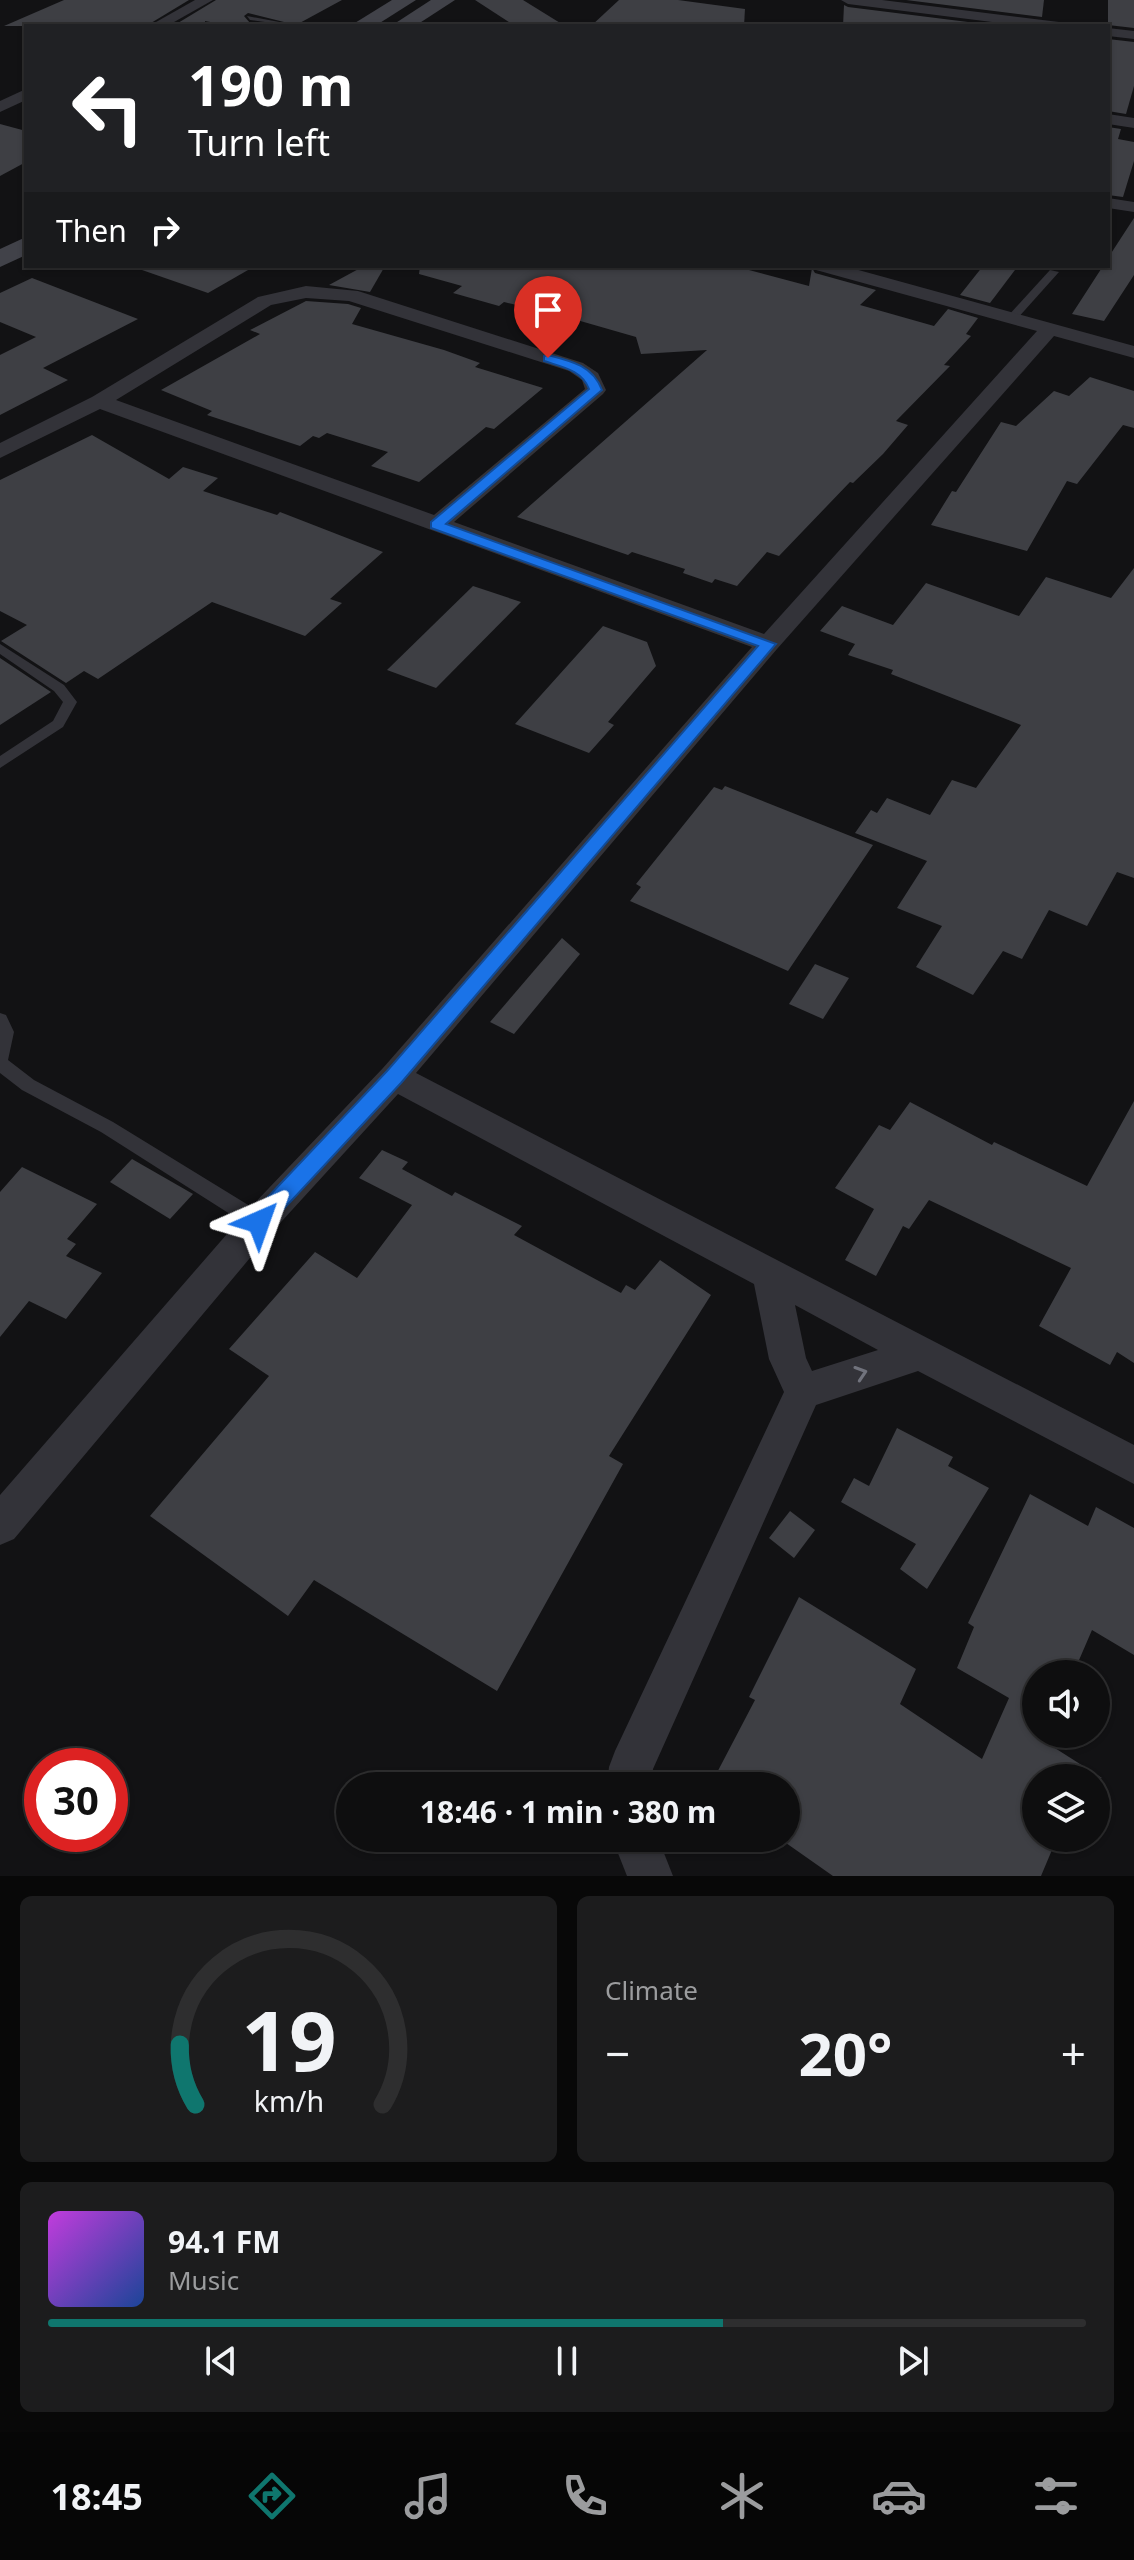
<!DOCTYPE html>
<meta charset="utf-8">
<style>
:root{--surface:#0e0e0f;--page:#1c1c1d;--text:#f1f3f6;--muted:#9b9c9e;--line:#2e2e2f;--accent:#0f766e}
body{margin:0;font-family:"Noto Sans",sans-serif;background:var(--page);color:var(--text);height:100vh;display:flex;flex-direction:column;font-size:30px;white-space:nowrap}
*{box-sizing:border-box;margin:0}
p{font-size:26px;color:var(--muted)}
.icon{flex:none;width:44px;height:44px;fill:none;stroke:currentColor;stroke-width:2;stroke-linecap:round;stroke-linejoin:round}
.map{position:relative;height:1876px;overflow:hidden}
.sheet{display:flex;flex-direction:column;gap:20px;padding:20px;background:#080808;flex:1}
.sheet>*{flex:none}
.guide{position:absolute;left:24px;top:24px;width:1086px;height:244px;border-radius:0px;box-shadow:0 2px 6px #0004,0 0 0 2px var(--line);background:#202124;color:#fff;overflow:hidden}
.controls{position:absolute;left:1022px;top:1660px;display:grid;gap:16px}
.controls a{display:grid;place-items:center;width:88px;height:88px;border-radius:50%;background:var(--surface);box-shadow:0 2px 6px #0004,0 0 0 2px var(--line);font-size:40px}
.speed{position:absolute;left:24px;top:1748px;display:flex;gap:16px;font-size:40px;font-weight:700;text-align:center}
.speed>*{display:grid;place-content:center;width:104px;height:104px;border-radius:50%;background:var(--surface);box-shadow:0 2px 6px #0004,0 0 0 2px var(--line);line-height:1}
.speed .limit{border:12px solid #d22;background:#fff;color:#111}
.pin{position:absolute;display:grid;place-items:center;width:68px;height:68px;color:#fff;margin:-82px -34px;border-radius:50% 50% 50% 0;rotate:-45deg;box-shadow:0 0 8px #0007}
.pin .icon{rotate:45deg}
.me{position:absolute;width:88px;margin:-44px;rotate:43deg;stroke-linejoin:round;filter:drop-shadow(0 0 6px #0008)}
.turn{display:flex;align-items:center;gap:28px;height:168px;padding:0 32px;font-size:36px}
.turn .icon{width:104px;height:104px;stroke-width:2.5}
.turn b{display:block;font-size:56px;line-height:68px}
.then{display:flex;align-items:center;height:76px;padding:0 32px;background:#0003;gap:16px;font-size:30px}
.big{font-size:60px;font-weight:700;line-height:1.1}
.sheet .tile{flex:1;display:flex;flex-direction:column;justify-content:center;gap:12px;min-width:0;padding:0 28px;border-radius:12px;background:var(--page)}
.sheet .dial{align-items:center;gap:0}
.dial svg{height:208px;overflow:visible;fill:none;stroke:var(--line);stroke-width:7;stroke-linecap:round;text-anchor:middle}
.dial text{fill:var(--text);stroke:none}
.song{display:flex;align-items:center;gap:24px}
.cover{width:96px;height:96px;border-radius:12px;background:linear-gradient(135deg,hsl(290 70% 55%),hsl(220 70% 35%))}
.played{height:8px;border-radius:4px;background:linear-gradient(90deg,var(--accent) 65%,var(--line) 65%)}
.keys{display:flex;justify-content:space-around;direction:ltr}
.heat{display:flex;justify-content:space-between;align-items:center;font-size:44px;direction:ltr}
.sheet .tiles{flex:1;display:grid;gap:20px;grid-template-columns:1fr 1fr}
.tile:last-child{grid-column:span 2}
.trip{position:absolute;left:336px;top:1772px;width:464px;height:80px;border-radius:40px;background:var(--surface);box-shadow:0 2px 6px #0004,0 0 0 2px var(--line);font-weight:700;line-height:80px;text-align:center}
.tabs{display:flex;height:128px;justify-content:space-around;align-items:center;background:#060606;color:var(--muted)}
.tabs .icon{width:56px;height:56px}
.tabs .current{color:var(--accent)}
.tabs b{font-size:36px;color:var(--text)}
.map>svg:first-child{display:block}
</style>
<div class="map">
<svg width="1134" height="1876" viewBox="0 0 1134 1876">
<rect width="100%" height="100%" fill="#121214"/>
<g fill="#3e3f44">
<path d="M64,0H189L146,26H4Z"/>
<path d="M216,0H342L296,25L248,13L244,16L250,23L272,26H231L205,21V26H173Z"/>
<path d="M475,0H523L565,26H515Z"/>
<path d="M619,0H678L745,9L744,26H591Z"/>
<path d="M906,0H1044L1042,17Z"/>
<path d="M1108,0H1134V28L1108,25Z"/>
<path d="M844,5L848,7L1000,26H843Z"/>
<path d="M1108,39L1134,42V86L1126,114L1108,111Z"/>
<path d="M0,124L26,131V162L0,176Z"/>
<path d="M1108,127L1121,129L1118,139L1134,142V161L1123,197L1108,195Z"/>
<path d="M1134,218V275L1104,321L1072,314L1103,266H1108V258Z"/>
<path d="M143,266H255L208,293L142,270Z"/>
<path d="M364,266H385L370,292L329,285Z"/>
<path d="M420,266H734L809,286L812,268L815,273L876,290L860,305L934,326L948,309L978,318L966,334L971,336L944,365L950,366L896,421L908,425L883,454L853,483L850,482L779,556L767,552L737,586L715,579L712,583L683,573L685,569L632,552L628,555L517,517L707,350L641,354L636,337L556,314L504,302L499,306L453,293L462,286L419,274Z"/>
<path d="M983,266H1018L990,303L960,295Z"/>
<path d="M32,278L138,319L43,368L68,380L0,415V355L36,337L0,322V293Z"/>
<path d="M306,301L348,304L361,308L352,324L444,350L480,363L475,367L543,388L494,429L486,427L419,482L371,466L388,452L327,433L319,438L313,436L300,446L207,415L212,411L161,390L260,334L250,330Z"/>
<path d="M1090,377L1134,391V428L1123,425L1077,484L1067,481L1027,551L931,525L952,491L956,492L1001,422L1016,426L1054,391L1069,396Z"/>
<path d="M92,435L169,479L183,467L218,478L203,491L277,515L280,512L383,552L330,599L342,603L305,636L212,602L98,679L84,671L66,683L1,641L27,625L0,611V480Z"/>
<path d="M1134,568V878L1117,872L1087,926L1049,910L1022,959L1003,951L973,995L916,967L942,926L897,908L927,861L855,833L871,810L877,813L887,798L930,815L952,780L976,788L1021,725L891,674L893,670L848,655L855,644L820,631L842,606L893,625L926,583L1019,616L1046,577L1111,598Z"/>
<path d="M473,586L521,602L436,688L387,670Z"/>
<path d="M603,626L647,642L656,666L608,722L614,725L589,753L515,724Z"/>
<path d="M0,658L51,692L0,725Z"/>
<path d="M725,786L873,845L788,971L630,901L641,887L636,884L714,787L722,790Z"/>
<path d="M562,938L580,954L514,1034L490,1022Z"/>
<path d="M815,964L849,978L823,1019L789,1004Z"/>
<path d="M1134,1101V1363L1117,1352L1110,1365L1039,1326L1071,1268L929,1200L909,1229L903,1226L876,1276L845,1260L874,1209L835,1188L879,1125L890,1130L910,1102L992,1145L994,1142L1087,1186Z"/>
<path d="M382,1150L408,1162L402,1169L452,1196L455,1192L522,1226L514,1235L621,1293L626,1285L635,1290L660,1260L711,1295L609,1456L623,1464L497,1691L314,1580L288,1616L150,1516L269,1376L229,1349L315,1252L357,1278L412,1205L359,1178Z"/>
<path d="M132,1159L193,1194L170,1219L110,1182Z"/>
<path d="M22,1167L97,1204L67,1239L76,1244L66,1256L102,1273L66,1319L29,1301L0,1337V1192Z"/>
<path d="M897,1428L953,1457L948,1466L989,1488L927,1589L900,1569L916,1544L841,1502L854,1478L869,1486Z"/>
<path d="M1030,1494L1088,1526L1096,1507L1134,1528V1655L1092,1630L1073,1674H1036V1736L1102,1778H1036V1838H1057L1041,1876H833L786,1843V1786H710L755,1700L749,1697L799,1597L916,1669L900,1704L982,1759L1009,1698L957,1668L974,1627L968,1623Z"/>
<path d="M790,1511L815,1530L794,1558L769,1538Z"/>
</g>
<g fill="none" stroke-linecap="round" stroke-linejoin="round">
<g fill="#333339" fill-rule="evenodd">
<path d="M247,16L290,24L294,26L250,20Z"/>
<path d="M1050,270L1059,272L1016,320H1008V316Z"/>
<path d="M0,644L64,685L77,702L63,727L0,768V756L53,721L63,702L54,691L0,654Z"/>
<path d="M0,1013L6,1015L14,1032L8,1060L34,1080L113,1122L266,1216L268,1222L266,1228L259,1230L252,1228L101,1132L22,1090L0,1073Z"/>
</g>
<g fill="#333339" fill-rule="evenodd">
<path d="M195,0H213L167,26H149Z"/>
<path d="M841,0H882L1059,22L1066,26H1024L848,4Z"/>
<path d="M1108,28L1134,31V39L1108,36Z"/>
<path d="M26,89V100L0,112V101Z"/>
<path d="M1108,114L1134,118V128L1108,124Z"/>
<path d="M1108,198L1134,202V212L1108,208Z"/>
<path d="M814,266H844L1134,346V358L1054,336L777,649L416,1073L1134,1445V1484L918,1371L816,1405L653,1769L651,1786H607L609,1767L615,1751L784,1392L769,1359L754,1284L398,1094L271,1233L14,1539L0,1545V1495L247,1211L383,1068L752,647L100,409L0,458V443L92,397L258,297L306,286L358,291L583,363L598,373L606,390L603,394L454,522L764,634L1037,331L816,270ZM306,298L349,301L569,371L582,380L585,389L434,515L116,400L271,305ZM795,1305L878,1350L812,1371L806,1358Z"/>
<path d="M612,1838H658L673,1876H627Z"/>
</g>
<g fill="#414249" fill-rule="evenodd">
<path d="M392,0H416L375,26H350Z"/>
<path d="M431,0H455L415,26H391Z"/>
<path d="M26,237V255L0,267V249Z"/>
</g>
</g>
<defs><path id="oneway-chevron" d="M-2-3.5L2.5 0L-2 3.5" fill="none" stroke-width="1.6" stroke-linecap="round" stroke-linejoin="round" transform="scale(2)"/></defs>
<use stroke="#71737d" href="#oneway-chevron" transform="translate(861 1373) rotate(-18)"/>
<path fill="#1a73e8" stroke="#114b97" stroke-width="2" d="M548,355C572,361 593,366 602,390L446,524L776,644L401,1083L266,1228L259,1231L251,1228L248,1222L251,1215L387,1071L758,646L431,528V522L589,389C582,370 562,367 544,361V356Z"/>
</svg>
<div class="controls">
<a><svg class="icon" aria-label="sound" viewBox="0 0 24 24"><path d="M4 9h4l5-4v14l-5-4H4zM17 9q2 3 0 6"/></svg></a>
<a><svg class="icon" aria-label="layers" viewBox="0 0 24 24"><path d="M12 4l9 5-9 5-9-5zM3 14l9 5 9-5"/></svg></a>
</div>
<div class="speed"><div class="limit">30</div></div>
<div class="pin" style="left:548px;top:358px;background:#d93025"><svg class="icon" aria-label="arrive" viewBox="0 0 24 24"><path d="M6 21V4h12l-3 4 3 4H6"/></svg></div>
<svg class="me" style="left:259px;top:1222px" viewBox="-20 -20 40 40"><path d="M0-17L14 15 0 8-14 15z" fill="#1a73e8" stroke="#fff" stroke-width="4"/></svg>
<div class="trip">18:46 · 1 min · 380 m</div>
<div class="guide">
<div class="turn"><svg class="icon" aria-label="left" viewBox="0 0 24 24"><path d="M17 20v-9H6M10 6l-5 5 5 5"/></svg><div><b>190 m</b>Turn left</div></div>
<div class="then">Then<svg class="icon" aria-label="right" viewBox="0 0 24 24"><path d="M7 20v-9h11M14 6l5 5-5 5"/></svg></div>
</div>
</div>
<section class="sheet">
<div class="tiles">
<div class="tile dial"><svg viewBox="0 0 100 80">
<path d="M14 69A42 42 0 1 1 86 69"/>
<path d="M14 69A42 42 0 0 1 8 46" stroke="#0f766e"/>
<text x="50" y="56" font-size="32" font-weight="700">19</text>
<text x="50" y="72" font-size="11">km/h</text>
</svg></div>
<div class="tile"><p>Climate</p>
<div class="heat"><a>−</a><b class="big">20°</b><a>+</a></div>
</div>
<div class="tile">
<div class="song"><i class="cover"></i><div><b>94.1 FM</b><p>Music</p></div></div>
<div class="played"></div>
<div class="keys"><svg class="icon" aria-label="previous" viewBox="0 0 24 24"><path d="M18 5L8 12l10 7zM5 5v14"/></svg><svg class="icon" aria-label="pause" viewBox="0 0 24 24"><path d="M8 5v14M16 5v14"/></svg><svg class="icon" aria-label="next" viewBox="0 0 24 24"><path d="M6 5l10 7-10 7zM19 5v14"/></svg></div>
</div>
</div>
</section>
<nav class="tabs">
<b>18:45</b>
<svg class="icon current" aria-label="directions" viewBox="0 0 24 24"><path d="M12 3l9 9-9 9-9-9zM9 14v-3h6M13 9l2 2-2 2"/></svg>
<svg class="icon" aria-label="music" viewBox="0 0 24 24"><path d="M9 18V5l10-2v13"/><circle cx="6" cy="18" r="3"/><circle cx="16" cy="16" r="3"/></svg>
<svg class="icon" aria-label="phone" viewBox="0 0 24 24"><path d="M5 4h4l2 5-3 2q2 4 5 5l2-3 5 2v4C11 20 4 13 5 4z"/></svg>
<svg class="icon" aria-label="climate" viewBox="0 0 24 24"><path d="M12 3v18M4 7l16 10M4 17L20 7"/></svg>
<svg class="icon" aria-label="car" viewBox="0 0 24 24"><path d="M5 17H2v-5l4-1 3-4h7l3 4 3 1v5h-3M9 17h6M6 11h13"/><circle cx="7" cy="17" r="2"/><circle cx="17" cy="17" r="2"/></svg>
<svg class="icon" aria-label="filters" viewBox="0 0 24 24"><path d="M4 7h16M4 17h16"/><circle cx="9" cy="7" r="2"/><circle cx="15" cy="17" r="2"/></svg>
</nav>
